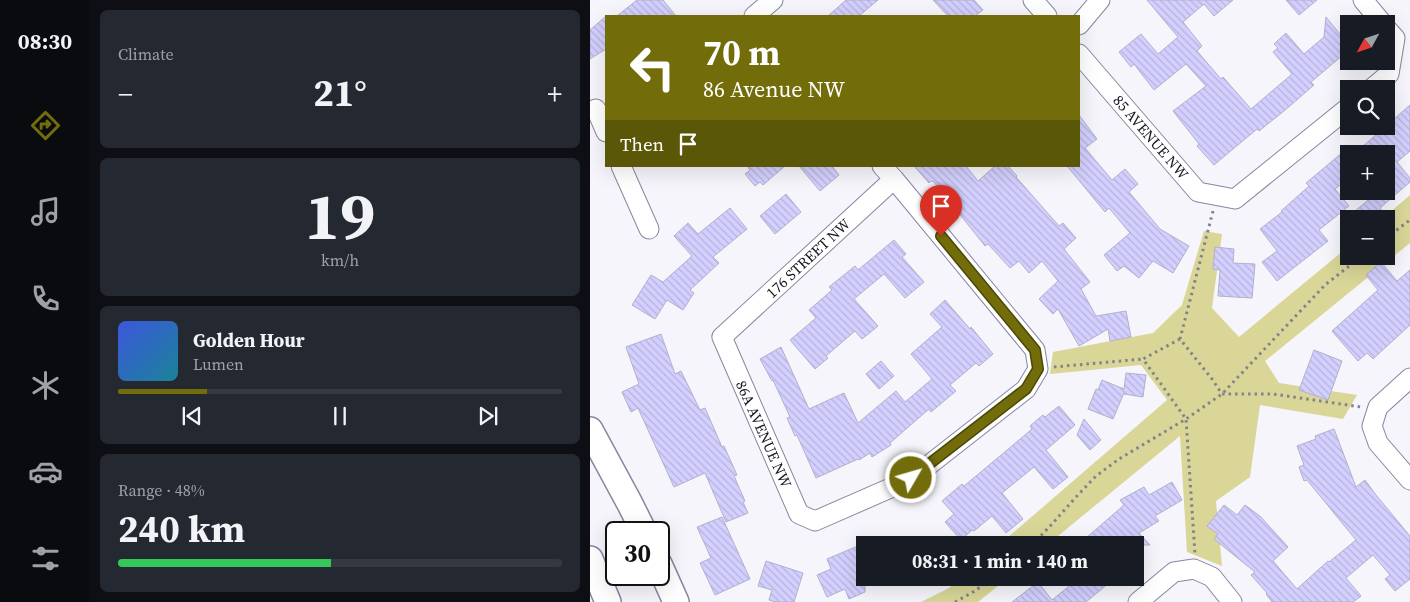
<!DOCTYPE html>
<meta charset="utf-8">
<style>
:root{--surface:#171b24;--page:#242831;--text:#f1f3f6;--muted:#9ea1a6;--line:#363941;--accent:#726d0a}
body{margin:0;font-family:"Source Serif 4",serif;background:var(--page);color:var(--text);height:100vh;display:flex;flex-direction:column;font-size:19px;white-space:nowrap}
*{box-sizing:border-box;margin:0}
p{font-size:16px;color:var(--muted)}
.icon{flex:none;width:28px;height:28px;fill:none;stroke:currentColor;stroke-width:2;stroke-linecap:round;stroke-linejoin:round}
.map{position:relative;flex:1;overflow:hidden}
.details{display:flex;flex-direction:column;gap:10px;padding:10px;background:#0d0f14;width:500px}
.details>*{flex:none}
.guide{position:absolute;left:15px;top:15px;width:475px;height:152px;border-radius:0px;box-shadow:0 5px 20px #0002;background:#726d0a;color:#fff;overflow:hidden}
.needle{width:32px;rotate:230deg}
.controls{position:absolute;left:750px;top:15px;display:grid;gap:10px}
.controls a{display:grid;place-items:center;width:55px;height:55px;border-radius:0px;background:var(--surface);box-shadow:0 5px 20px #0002;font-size:25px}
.speed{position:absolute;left:15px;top:521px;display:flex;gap:10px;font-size:25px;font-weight:700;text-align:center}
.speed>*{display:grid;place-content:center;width:65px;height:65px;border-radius:50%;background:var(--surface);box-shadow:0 5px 20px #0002;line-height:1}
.speed .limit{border:2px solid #111;border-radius:8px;background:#fff;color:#111}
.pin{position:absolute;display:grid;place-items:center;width:42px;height:42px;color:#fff;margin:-51px -21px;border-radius:50% 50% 50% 0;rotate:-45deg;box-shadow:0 0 5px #0007}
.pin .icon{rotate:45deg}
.me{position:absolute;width:55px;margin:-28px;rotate:52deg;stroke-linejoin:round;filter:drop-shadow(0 0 4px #0008)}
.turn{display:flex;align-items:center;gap:18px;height:105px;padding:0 15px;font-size:22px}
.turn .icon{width:65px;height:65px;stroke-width:2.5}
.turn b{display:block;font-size:35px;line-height:42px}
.then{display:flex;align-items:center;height:48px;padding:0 15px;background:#0003;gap:10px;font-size:19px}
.big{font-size:38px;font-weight:700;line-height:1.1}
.details .card{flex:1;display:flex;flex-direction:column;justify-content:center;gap:8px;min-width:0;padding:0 18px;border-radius:8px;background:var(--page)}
.details .dial{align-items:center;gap:0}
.dial b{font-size:65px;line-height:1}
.song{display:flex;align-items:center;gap:15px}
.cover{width:60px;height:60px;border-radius:8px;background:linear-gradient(135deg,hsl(230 70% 55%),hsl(190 70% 35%))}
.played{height:5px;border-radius:2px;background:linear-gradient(90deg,var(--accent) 20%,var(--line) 20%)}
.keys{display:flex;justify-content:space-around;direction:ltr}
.heat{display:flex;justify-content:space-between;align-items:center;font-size:28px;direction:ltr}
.charge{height:8px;border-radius:4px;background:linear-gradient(90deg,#34c759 48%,var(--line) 0)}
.trip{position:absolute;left:266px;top:536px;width:288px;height:50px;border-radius:0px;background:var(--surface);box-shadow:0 5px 20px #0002;font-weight:700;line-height:50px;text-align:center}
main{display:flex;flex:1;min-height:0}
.menu{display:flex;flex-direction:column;width:90px;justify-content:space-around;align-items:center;background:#090b0e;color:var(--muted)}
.menu .icon{width:35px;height:35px}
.menu .on{color:var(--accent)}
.menu b{font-size:22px;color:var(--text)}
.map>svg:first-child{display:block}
</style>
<main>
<nav class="menu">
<b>08:30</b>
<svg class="icon on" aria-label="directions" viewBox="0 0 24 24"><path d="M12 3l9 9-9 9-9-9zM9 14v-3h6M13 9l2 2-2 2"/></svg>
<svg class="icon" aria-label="music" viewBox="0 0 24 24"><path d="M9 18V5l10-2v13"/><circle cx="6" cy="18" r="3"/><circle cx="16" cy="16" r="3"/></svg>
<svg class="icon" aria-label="phone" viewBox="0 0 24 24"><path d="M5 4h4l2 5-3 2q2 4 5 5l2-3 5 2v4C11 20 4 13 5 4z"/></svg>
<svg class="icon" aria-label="climate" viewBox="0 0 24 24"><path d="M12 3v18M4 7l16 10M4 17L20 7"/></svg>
<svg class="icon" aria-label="car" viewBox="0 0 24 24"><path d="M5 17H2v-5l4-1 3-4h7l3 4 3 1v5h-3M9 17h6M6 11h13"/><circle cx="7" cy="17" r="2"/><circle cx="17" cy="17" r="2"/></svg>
<svg class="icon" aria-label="filters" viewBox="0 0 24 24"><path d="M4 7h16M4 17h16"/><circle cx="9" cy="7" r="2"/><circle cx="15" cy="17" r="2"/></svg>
</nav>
<section class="details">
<div class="card"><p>Climate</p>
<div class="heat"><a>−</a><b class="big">21°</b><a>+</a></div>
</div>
<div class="card dial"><b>19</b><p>km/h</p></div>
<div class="card">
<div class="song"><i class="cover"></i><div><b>Golden Hour</b><p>Lumen</p></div></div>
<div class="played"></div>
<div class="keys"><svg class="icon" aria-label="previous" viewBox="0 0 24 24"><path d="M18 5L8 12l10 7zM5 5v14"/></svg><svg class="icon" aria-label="pause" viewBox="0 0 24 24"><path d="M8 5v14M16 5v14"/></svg><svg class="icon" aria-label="next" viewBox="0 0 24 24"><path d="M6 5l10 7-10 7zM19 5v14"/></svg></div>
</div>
<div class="card"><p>Range · 48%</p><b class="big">240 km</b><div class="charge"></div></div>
</section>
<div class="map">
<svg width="820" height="602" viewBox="0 0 820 602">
<defs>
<pattern id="building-back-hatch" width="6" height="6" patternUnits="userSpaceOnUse" patternTransform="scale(1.25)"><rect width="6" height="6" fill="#d3d0ff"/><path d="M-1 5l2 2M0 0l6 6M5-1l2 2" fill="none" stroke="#b5b2da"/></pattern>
</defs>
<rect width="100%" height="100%" fill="#f5f5fb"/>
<g fill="#d9d698">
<path d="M820,195V243L675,361L689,383L767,395L753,419L670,405L660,477L626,501L632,566L597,552L590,436L457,545H409L577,400L551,365L460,374L463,352L563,333L592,305L614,231L632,234L622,308L649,337L759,246V256H796V219H792Z"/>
<path d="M371,578H418L388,602H331L359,588Z"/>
</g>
<g fill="url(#building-back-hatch)" stroke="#b2b0cc">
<path d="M47,0H73L86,16H27Z"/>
<path d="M256,0H288L269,16H238Z"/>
<path d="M343,0H384L393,10L385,16H358Z"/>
<path d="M557,0H643L624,16L614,4L593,22L612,46L607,51L631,79L633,77L661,109L702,74L683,52L688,48L684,44L696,33L714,54L734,37L736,17L759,45V50L721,82L724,85L694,111L669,131L667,129L624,165L607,146L609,144L583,111L616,86L596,64L564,90L544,64L541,67L529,52L551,34L568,54L588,37Z"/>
<path d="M696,0H727L709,15Z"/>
<path d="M16,16V49L0,59V30Z"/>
<path d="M820,105V151L807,162L820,178V182L790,208L793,212L784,219H771L765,211L789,191H796V154H764Z"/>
<path d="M489,115L507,139L495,148L522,180L535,169L548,184L539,192L570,229L599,246L583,273L563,261L549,278L534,266L527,271L514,255L540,233L519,208L515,212L477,166H489Z"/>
<path d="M759,147V178L745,189L759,206L729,230L738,241L687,281L672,262L687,251L670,229L692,212L691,211L719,186L716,183Z"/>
<path d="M157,166H195L173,185L170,182L165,186L155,174L160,170Z"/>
<path d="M209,166H242L249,175L230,191Z"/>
<path d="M324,166H376L388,181L405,166H418L427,176L426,177L469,226L473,223L486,238L474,249L500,282L491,289L506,316L536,311L541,337L520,341L518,329L489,346L468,309L463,314L449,299L468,281L452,261L439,273L429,261L420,268L398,244L395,246L344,182L341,181L339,183Z"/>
<path d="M196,194L211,212L185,234L170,216Z"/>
<path d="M140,208L157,229L123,257L129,263L100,290L104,293L93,310L77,300L65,319L42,305L61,275L73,282L102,256L84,236L98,223L108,234Z"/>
<path d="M304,240L316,254L312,257L334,282L315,298L294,274L264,299L288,326L272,339L265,331L236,356L238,358L225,369L200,340L226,318L219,310L242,290L239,287L265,266L268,270Z"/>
<path d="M625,247L644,249L643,263L665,264L662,298L628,296L630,270L623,269Z"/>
<path d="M791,262L807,281L820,270V325L783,359L777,353L768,361L742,331L788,290L776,275Z"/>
<path d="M355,300L380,329L381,327L403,354L389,366L386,363L360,385L366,391L341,412L339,409L300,443L301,445L282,457L280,453L269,460L268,459L226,478L207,435L205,436L197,418L200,417L183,380L182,381L170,359L191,347L219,409L254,393L268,423L306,391L315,402L342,379L321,354L352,327L340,314Z"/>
<path d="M71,334L85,374L91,371L110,410L115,408L132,447L134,446L147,475L144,476L155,501L153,502L158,513L136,522L115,473L84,487L48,408L41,412L32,392L49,384L36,347Z"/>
<path d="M724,350L752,361L738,400L709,390Z"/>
<path d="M291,361L304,376L289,389L276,374Z"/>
<path d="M536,373L556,375L553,397L534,394V393L523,419L498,409L506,389L508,390L512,380L534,389Z"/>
<path d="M469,406L485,425L456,450L478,477L463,489L444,467L412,493L433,519L416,533L402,516L384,531L382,530L371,540L355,522L364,514L352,501L372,484L374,486L410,456L442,429L440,426L453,415L455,417Z"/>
<path d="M494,419L511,440L500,450L487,435Z"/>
<path d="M744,429L766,487L775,480L786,495L820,536V579L805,591L795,579L800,575L783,555L756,578L771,596L763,602H682L676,594L677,593L661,575L665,572L624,539L628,534L617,526L634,505L647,515L655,505L670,516L698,547L683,561L707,589L738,561L739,562L766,540L717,480L714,481L709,467L714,465L707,446L726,439L725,436Z"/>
<path d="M582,482L592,500L565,516L569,521L549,533L560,545H488L534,505L530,500L554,487L559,495Z"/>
<path d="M132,517L160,579L125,595L110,563L121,558L107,527Z"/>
<path d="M275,543V592L259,599L255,589L237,597L227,575L241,569L237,559Z"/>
<path d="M176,561L213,573L204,602H186L179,600L182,590L168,586Z"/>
<path d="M489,578H525L496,602H422L448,582L462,600Z"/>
</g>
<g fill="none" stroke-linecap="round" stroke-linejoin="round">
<defs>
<g id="minor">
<path d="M443,0L457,16"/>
<path d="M773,0L793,24"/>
<path d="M164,16L183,0"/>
<path d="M489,25L510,0"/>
<path d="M489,54L608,192L645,199L759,107"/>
<path d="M781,89L799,74L805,38L796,28"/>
<path d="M6,109L16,132"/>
<path d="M31,166L59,229"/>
<path d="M292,166L304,179L445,350L448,369L436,389L321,479L225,521L209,514L132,337L304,179"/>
<path d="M820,378L788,407L782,426L788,443L820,480"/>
<path d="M548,602L584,572L604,569L622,577L642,602"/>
</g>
<g id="major">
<path d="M0,430L40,504L54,532"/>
<path d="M0,559L18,602"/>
<path d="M69,564L86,602"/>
</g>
</defs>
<use href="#minor" stroke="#8886a0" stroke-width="21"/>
<use href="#major" stroke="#8886a0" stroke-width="28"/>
<g stroke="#84838b" stroke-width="3" stroke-dasharray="2.5 4" stroke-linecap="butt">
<path d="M623,211L590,339L622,379L632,394H683L771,407"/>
<path d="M796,238L820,220"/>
<path d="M590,339L553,359L596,419L605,554"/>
<path d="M464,367L553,359"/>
<path d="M442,545L462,524L486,497L506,476L529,459L596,419L632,394L735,285L772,256"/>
<path d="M365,602L383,592L403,578"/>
</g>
<use href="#minor" stroke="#fff" stroke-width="19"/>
<use href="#major" stroke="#fff" stroke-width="25"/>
</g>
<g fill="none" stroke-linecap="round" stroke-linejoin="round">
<defs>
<path id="route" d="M321,478L436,389L448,369L445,350L351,236"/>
</defs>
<use href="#route" stroke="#4a4706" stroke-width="12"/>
<use href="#route" stroke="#726d0a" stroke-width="9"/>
</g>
<g text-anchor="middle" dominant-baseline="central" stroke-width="4" stroke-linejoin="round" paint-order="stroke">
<g font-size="15" fill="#1a1923" stroke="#fff">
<text transform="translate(561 137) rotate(49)">85 AVENUE NW</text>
<text transform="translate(218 258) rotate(-43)">176 STREET NW</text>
<text transform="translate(174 434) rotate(66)">86A AVENUE NW</text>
</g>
</g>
</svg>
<div class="controls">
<a><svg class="needle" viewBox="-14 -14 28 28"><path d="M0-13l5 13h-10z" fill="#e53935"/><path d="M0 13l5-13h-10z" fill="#9ea1a6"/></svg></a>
<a><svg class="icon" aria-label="search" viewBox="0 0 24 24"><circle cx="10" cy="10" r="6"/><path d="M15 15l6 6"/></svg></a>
<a>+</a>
<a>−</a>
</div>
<div class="speed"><div class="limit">30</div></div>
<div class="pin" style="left:351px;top:236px;background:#d93025"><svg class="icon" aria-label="arrive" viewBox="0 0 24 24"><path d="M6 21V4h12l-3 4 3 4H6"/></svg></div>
<svg class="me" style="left:321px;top:478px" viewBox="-20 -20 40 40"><circle r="17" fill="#726d0a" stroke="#fff" stroke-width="3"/><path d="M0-11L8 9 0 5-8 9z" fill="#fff"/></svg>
<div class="trip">08:31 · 1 min · 140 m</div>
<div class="guide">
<div class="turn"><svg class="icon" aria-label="left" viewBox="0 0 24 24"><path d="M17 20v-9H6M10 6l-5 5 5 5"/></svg><div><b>70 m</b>86 Avenue NW</div></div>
<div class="then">Then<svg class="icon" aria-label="arrive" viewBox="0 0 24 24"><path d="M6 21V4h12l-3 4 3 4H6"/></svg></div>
</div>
</div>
</main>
